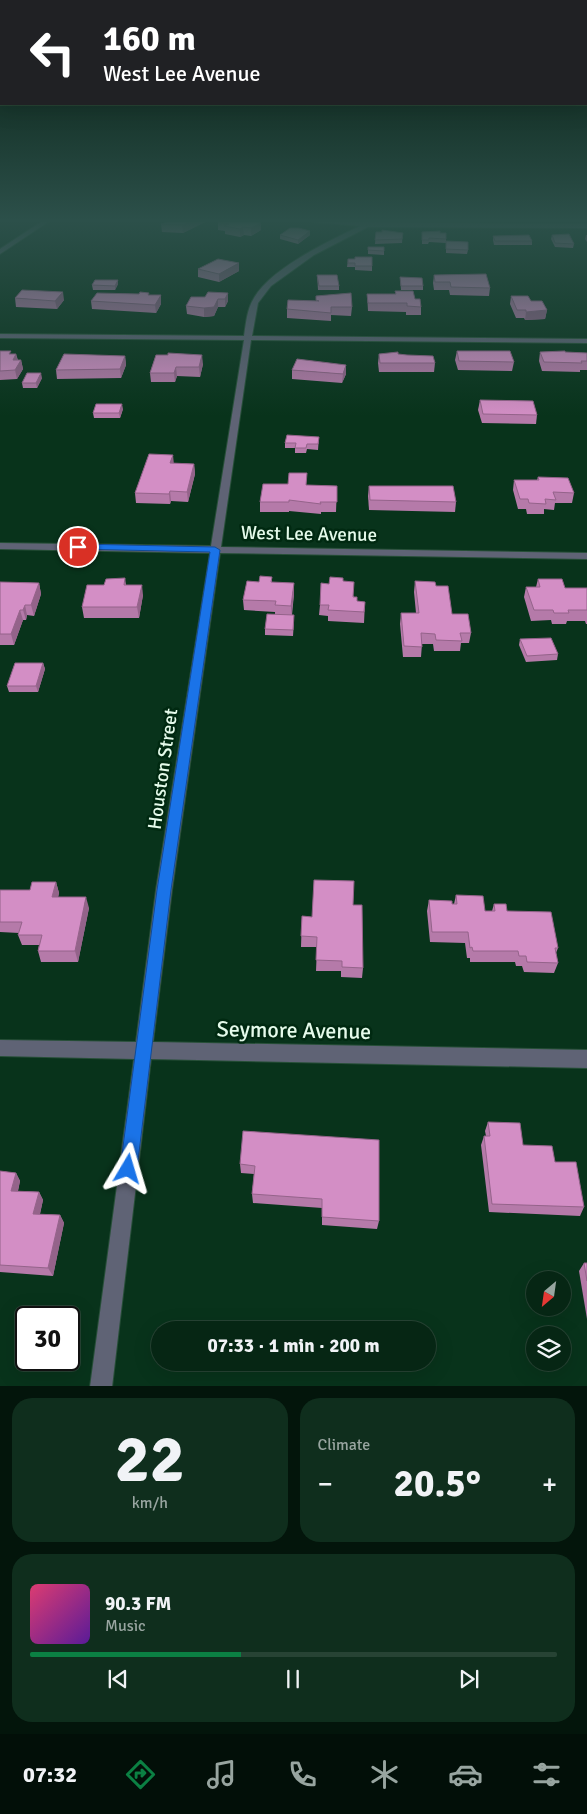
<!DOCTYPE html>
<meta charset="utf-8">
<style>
:root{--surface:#062614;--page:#0f2e1d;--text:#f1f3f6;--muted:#98a5a0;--line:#274334;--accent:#0b8043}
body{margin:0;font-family:Signika,sans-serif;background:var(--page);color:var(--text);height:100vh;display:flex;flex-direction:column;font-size:19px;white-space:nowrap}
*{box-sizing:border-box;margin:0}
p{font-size:16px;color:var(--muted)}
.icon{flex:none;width:28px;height:28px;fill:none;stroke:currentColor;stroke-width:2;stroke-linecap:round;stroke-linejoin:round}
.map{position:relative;height:1386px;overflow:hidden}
.side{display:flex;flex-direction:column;gap:12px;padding:12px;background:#03150b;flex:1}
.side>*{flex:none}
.top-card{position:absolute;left:0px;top:0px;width:588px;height:105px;box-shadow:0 5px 20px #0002,0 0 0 1px var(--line);background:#202124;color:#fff;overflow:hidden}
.needle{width:32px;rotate:209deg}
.buttons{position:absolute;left:526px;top:1271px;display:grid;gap:10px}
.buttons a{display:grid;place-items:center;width:45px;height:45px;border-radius:50%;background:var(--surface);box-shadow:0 5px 20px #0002,0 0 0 1px var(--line);font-size:25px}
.speed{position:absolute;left:15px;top:1306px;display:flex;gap:10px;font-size:25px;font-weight:700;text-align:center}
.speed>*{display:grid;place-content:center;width:65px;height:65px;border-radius:50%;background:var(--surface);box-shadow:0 5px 20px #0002,0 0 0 1px var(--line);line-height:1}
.speed .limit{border:2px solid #111;border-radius:8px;background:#fff;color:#111}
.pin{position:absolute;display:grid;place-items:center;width:42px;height:42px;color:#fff;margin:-21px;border:2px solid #fff;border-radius:50%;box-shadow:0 1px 5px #0007}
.me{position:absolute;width:55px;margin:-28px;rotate:7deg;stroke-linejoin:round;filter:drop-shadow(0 0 4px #0008)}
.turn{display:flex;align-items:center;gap:18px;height:105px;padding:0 20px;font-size:22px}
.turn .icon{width:65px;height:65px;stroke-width:2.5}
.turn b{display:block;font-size:35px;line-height:42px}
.big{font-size:38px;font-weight:800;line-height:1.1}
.side .card{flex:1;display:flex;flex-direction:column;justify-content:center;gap:8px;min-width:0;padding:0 18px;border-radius:20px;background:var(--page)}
.side .dial{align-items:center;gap:0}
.dial b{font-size:65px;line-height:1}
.song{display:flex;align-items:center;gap:15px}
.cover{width:60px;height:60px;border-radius:8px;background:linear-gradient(135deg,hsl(340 70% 55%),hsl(270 70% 35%))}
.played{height:5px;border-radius:2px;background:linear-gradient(90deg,var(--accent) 40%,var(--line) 40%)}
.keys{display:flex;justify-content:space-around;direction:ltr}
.heat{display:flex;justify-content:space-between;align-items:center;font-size:28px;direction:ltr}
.side .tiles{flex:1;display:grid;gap:12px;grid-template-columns:1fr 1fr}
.card:last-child{grid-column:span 2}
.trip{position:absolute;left:151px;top:1321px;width:285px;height:50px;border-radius:25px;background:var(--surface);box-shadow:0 5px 20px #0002,0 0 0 1px var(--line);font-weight:800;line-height:50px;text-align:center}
.menu{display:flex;height:80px;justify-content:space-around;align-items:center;background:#020f08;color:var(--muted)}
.menu .icon{width:35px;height:35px}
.menu .current{color:var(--accent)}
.menu b{font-size:22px;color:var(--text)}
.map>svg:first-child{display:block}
</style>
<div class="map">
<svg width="587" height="1387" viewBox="0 0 587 1387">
<rect width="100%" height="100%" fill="#08331b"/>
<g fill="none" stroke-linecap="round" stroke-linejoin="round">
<defs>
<g id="minor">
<path d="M41,222H48L0,254V249Z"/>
<path d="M312,222L587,224V228L368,227L314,255L271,286L258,303L252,336L587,339V343L251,340L221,547L587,553V559L220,553L172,890L153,1042L587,1050V1068L151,1059L112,1387H90L134,1059L0,1056V1040L136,1042L156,890L210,553L0,549V543L211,546L244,340L0,338V334L244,336C246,323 247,309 254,298C271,268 329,241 360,226Z"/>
</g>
</defs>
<use href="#minor" stroke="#274f38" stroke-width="2"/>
<use href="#minor" fill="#5f6375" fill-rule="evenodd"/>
</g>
<g fill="#b57aa9">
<path d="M205,222L183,233L162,232L161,224Z"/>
<path d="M218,222H258V223H261V230L251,236L244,235L240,237L225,234V231L218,230Z"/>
<path d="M310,231V235L298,244L280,239V235Z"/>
<path d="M376,232L403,233L402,243L375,244Z"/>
<path d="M422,232L440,233L446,239V241L468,250L467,254L446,253V243L429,242L428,244H422Z"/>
<path d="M552,235L574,244L573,248L555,247L551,239Z"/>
<path d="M586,235H587V242L585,239Z"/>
<path d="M493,236L532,241V245H494L493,240Z"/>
<path d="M368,247H384V255L368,254Z"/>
<path d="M372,257V271L355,270V267H347L348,259H355Z"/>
<path d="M198,269L239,271L219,282L198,277Z"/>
<path d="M317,275L339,286V290H318Z"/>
<path d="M434,275L490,288L489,296L450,295L449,290H434L433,283Z"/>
<path d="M400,277L423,286V290H401Z"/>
<path d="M118,280V284L115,290H93L92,285Z"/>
<path d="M395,291L415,299L421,307V315H406V312L368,311L367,294H395Z"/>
<path d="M228,293V301L225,307H218L214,316L204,317L187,314L186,306L205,297Z"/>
<path d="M149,295H161V304L156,313L92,309L91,301Z"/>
<path d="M316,296L352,307L351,316L331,315V321L287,318V309L316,301Z"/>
<path d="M511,296L531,301L547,310L545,319L525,320L524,318H516L510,304Z"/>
<path d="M15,298L64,300L57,309L16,307Z"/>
<path d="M0,351L11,354H16L18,360H21L23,369L17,379L0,380Z"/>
<path d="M457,351L514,362L512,371L458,370L455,360Z"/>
<path d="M540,352L587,353V370H580V372L542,371L539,361Z"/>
<path d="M379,354H398L435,363L434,372H379L378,363Z"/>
<path d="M156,355L203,364L200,377L177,376L175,382H151L150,373Z"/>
<path d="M125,356L126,365L121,378L57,379L56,370Z"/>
<path d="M292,370L346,374L342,383L292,379Z"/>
<path d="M42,378L37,388H23L22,383Z"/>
<path d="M480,400L537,415L536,424L482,423L478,410Z"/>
<path d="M123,409L120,418H94L93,413Z"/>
<path d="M319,437L318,450L307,449L306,453H295V448H285V443Z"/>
<path d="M174,463L194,464L195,474L188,502L171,501L170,504L136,503L135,493Z"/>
<path d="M538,477L574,493L572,503H555L554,510L544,509V514H527L526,509H518L513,490L514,480H537Z"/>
<path d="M307,485L337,486L336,512H321V514L289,511V512H260V502Z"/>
<path d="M369,486L456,502L455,512L369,510L368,496Z"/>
<path d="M272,577V583L294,594L292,615L294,621L293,636L265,635V629L275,614V612L244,610L243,600L259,582Z"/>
<path d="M125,578L126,585L143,595L139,618H84L82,607L104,585Z"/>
<path d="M538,579L565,588H587V624H586L585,621H567L566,624H552L551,620L531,621L524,597L526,587H536Z"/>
<path d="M343,581L357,601L365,602L364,623L328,621V616L319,615L320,605L329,584Z"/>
<path d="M415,581L436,586L452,614L471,633L469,643H461L460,651H434L433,644H422L421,657H403L400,624L401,613H416L414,592Z"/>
<path d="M0,582L39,583L41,594L34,616L27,615L26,620H23L14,645H0Z"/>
<path d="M520,639L558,654L557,660L526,662L519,645Z"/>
<path d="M43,663L45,669L38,692H9L7,686Z"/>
<path d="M56,882L59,893L58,897L89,908L78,962H41L38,951L39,945H22L18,935L19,933L0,932V890H30Z"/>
<path d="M456,895L485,911H492L494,904L507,911L558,948L556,953L558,963L554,973L524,972L522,966H516L515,962H470V958H467L465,943L430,942L427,911L429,900L454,904Z"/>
<path d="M353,905L363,968L362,978L341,977V971H316L317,947H301L302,916L312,917Z"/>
<path d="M488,1122L523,1145L584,1207L580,1216L489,1212L481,1145L484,1136H486L485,1131Z"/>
<path d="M379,1140V1221L377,1229L322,1225V1208L253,1203L252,1194L254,1174L241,1173L240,1164Z"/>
<path d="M0,1171L16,1173L20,1181L18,1191L39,1192L43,1200L40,1214L60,1215L64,1223L53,1276L0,1272Z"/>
<path d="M584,1263H587V1319L579,1271Z"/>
</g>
<g fill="#94638a">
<path d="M189,222H205L183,233L182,225Z"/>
<path d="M255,222H258V224L261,223V230L251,236V228Z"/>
<path d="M243,227L244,235L240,237V229Z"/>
<path d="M310,231V235L298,244V240Z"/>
<path d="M239,263V271L219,282V274Z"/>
<path d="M118,280V284L115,290V286Z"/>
<path d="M63,292L64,300L57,309L55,301Z"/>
<path d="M228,293V301L225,307V299Z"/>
<path d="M161,295V304L156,313L155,305Z"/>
<path d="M218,299V307L214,316L204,317V308Z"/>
<path d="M547,310L545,319L525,320L526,312Z"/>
<path d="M16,354L18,363L13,360Z"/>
<path d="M202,355L203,364L200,377L199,367Z"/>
<path d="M125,356L126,365L121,378L120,369Z"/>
<path d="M21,360L23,369L17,379L15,370Z"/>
<path d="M346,365V374L342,383L343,374Z"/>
<path d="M176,367L177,376L175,382L174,373Z"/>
<path d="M41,373L42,378L37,388L36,383Z"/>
<path d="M122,404L123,409L120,418L119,413Z"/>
<path d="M173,455L174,465L170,463Z"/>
<path d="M194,464L195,474L188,502L187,492Z"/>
<path d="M170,491L171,501L170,504L169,494Z"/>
<path d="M39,583L41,594L34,616L31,605Z"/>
<path d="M294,583V594L291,616V606Z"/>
<path d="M142,585L143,595L139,618L137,607Z"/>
<path d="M25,605L27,615L26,620L23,610Z"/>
<path d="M20,610L23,620L14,645L11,634Z"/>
<path d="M43,663L45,669L38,692L36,686Z"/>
<path d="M56,882L59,893L56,908L52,897Z"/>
<path d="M86,897L89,908L78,962L75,951Z"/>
<path d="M16,1173L20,1181L16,1199L11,1191Z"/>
<path d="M39,1192L43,1200L38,1222L33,1214Z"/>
<path d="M60,1215L64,1223L53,1276L48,1268Z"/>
</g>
<g fill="#d38ec5" stroke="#94638a">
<path d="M167,222H189L182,225L161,224Z"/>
<path d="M218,222H255L261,223L251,228L243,227L240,229L224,226L229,224Z"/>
<path d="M290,228H299L310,231L298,240L280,235Z"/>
<path d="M382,230L403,233L402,239L375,240L376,232H382Z"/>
<path d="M440,231V233H446V239L429,238V240H422V232Z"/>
<path d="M569,234L574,244L555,243L552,235Z"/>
<path d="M529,235L532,241H495L493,236Z"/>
<path d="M446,241L468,242V250L446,249Z"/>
<path d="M368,247H384V251L368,250Z"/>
<path d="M355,257H372V266H355V263H348V259H355Z"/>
<path d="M218,259L239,263L219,274L198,269Z"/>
<path d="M486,274L490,288L451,287L450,282H435L434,275Z"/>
<path d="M317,275H337L339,286H319Z"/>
<path d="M400,277L422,278L423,286H401Z"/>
<path d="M95,280H118L115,286L92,285Z"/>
<path d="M22,290L63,292L55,301L15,298Z"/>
<path d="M395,291H413L415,299H420L421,307L407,306V303H368L367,294H396Z"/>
<path d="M140,292L149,293L148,295H161L155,305L91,301L97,293L139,294Z"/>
<path d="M208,292L228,293L225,299H218L214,307L204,308L186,306L191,297H205Z"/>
<path d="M351,293L352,307H331V313L287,309L288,300L319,301L316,300V296Z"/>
<path d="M511,296H528L531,301H542L547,310L526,312V310H517Z"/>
<path d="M0,351H11L9,354H16L13,360H21L15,370L0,371Z"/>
<path d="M457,351H510L514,362L459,361Z"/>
<path d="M565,351V352L587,353V361H581L582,363L544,362L540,352Z"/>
<path d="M398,352V354L407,355L433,356L435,363H380L379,354Z"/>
<path d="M168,353L202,355L199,367H176L174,373H150L156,355H168Z"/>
<path d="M64,354L125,356L120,369L56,370Z"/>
<path d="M297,359L346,365L343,374L292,370Z"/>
<path d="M27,373H41L36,383H22Z"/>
<path d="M480,400L533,401L537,415L483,414Z"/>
<path d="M96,404H122L119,413H93Z"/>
<path d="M287,435L319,437L318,444H307L306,448H295L296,443H285Z"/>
<path d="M149,454L173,455L170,463L194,464L187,492L170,491L169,494L135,493Z"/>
<path d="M289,473H307L306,485L337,486V502H320L321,504L289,500V502H260L263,484H288Z"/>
<path d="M538,477L568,478L574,493L553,492L556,500L545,499L546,504L529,503L528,499H520L514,480H539Z"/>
<path d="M369,486H453L456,502L370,500Z"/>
<path d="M260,576L272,577L271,582L294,583L291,606L275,605L276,601L243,600L247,581L259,582Z"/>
<path d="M330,577L343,578V581L354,582L353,597H357V601L365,602L364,612L328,610L329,605H320L321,583L329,584Z"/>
<path d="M125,578L124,585H142L137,607H82L87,585H104L106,579Z"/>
<path d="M538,579H562L565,588H587V610H568L569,613H554L553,610H534L526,587H540Z"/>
<path d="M415,581L435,582L436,586H448L452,614H468L471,633H460L462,641L436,640L435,634L421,633L422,647L404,646L401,613H419Z"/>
<path d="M0,582L39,583L31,605H25L23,610H20L11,634H0Z"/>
<path d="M267,614L294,615L293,630L265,629Z"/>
<path d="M551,638L558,654L527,656L520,639Z"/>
<path d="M15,663H43L36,686H7Z"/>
<path d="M314,880L354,881L353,905H362L363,968L342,967V961L316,960L317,937L301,936L302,916L312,917Z"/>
<path d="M32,882H56L52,897H86L75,951H38L42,935H18L22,922H0V890H30Z"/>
<path d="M456,895L483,896L485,911H495L494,904H506L507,911L551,912L558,948H555L558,963L527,962L526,956H519L518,951H473L472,947L470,948L468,932H432L429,900L452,901V904H457Z"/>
<path d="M488,1122L520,1123L523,1145L552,1146L555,1162H576L584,1207L492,1204L484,1136H490Z"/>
<path d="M243,1131L379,1140V1221L322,1217V1199L252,1194L255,1166L240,1164Z"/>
<path d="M0,1171L16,1173L11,1191L39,1192L33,1214L60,1215L48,1268L0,1265Z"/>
<path d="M584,1263H587V1281Z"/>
</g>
<linearGradient id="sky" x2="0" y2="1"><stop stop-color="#041c0f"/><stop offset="0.53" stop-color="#2c504a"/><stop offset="1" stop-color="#2c504a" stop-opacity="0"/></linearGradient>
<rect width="587" height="416" fill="url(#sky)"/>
<path fill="#1a73e8" stroke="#114b97" d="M78,544L215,547L220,550L171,890L137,1169L135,1175L128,1178L122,1175L120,1169L157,890L210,552L75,549L73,547Z"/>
<g text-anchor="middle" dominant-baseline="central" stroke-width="5" stroke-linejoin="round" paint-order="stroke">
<g font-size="19" fill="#e5fbeb" stroke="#002911">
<text transform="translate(309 534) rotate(1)">West Lee Avenue</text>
<text transform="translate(163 769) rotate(-82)">Houston Street</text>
</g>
<g font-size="22" fill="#e5fbeb" stroke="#002911">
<text transform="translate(294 1030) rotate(1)">Seymore Avenue</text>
</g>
</g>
</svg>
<div class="buttons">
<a><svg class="needle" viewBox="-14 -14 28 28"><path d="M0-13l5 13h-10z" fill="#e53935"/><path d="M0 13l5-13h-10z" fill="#98a5a0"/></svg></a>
<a><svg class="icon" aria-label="layers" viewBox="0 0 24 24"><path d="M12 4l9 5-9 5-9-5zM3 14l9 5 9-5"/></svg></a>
</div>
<div class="speed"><div class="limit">30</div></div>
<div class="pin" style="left:78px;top:547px;background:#d93025"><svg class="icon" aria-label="arrive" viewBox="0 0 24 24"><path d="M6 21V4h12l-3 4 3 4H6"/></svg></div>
<svg class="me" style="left:128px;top:1169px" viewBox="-20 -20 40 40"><path d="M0-17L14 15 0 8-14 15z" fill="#1a73e8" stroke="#fff" stroke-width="4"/></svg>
<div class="trip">07:33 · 1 min · 200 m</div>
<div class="top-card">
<div class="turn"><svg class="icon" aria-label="left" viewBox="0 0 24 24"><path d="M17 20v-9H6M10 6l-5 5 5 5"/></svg><div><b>160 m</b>West Lee Avenue</div></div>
</div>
</div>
<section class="side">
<div class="tiles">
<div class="card dial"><b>22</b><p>km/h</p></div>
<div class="card"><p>Climate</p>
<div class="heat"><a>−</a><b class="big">20.5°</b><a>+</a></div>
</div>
<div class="card">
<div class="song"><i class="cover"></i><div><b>90.3 FM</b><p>Music</p></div></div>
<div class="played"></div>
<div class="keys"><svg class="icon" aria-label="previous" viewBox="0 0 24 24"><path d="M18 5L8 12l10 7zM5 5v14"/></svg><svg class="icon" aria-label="pause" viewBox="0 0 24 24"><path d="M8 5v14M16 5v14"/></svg><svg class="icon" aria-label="next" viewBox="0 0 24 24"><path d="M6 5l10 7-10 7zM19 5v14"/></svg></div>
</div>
</div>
</section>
<nav class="menu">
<b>07:32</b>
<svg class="icon current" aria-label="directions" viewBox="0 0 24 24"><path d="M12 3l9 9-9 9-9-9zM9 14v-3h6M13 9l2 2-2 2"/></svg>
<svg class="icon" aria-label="music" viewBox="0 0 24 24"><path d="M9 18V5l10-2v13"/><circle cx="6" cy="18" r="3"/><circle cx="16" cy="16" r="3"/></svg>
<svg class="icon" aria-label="phone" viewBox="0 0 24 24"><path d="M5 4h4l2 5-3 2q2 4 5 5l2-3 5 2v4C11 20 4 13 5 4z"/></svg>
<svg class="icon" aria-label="climate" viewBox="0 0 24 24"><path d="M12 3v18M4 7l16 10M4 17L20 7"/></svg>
<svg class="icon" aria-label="car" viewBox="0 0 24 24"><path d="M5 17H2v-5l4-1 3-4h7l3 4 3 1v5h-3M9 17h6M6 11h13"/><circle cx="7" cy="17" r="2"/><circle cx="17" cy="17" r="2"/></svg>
<svg class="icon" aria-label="filters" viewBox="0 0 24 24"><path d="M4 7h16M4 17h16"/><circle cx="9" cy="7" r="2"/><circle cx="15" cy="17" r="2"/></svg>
</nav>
